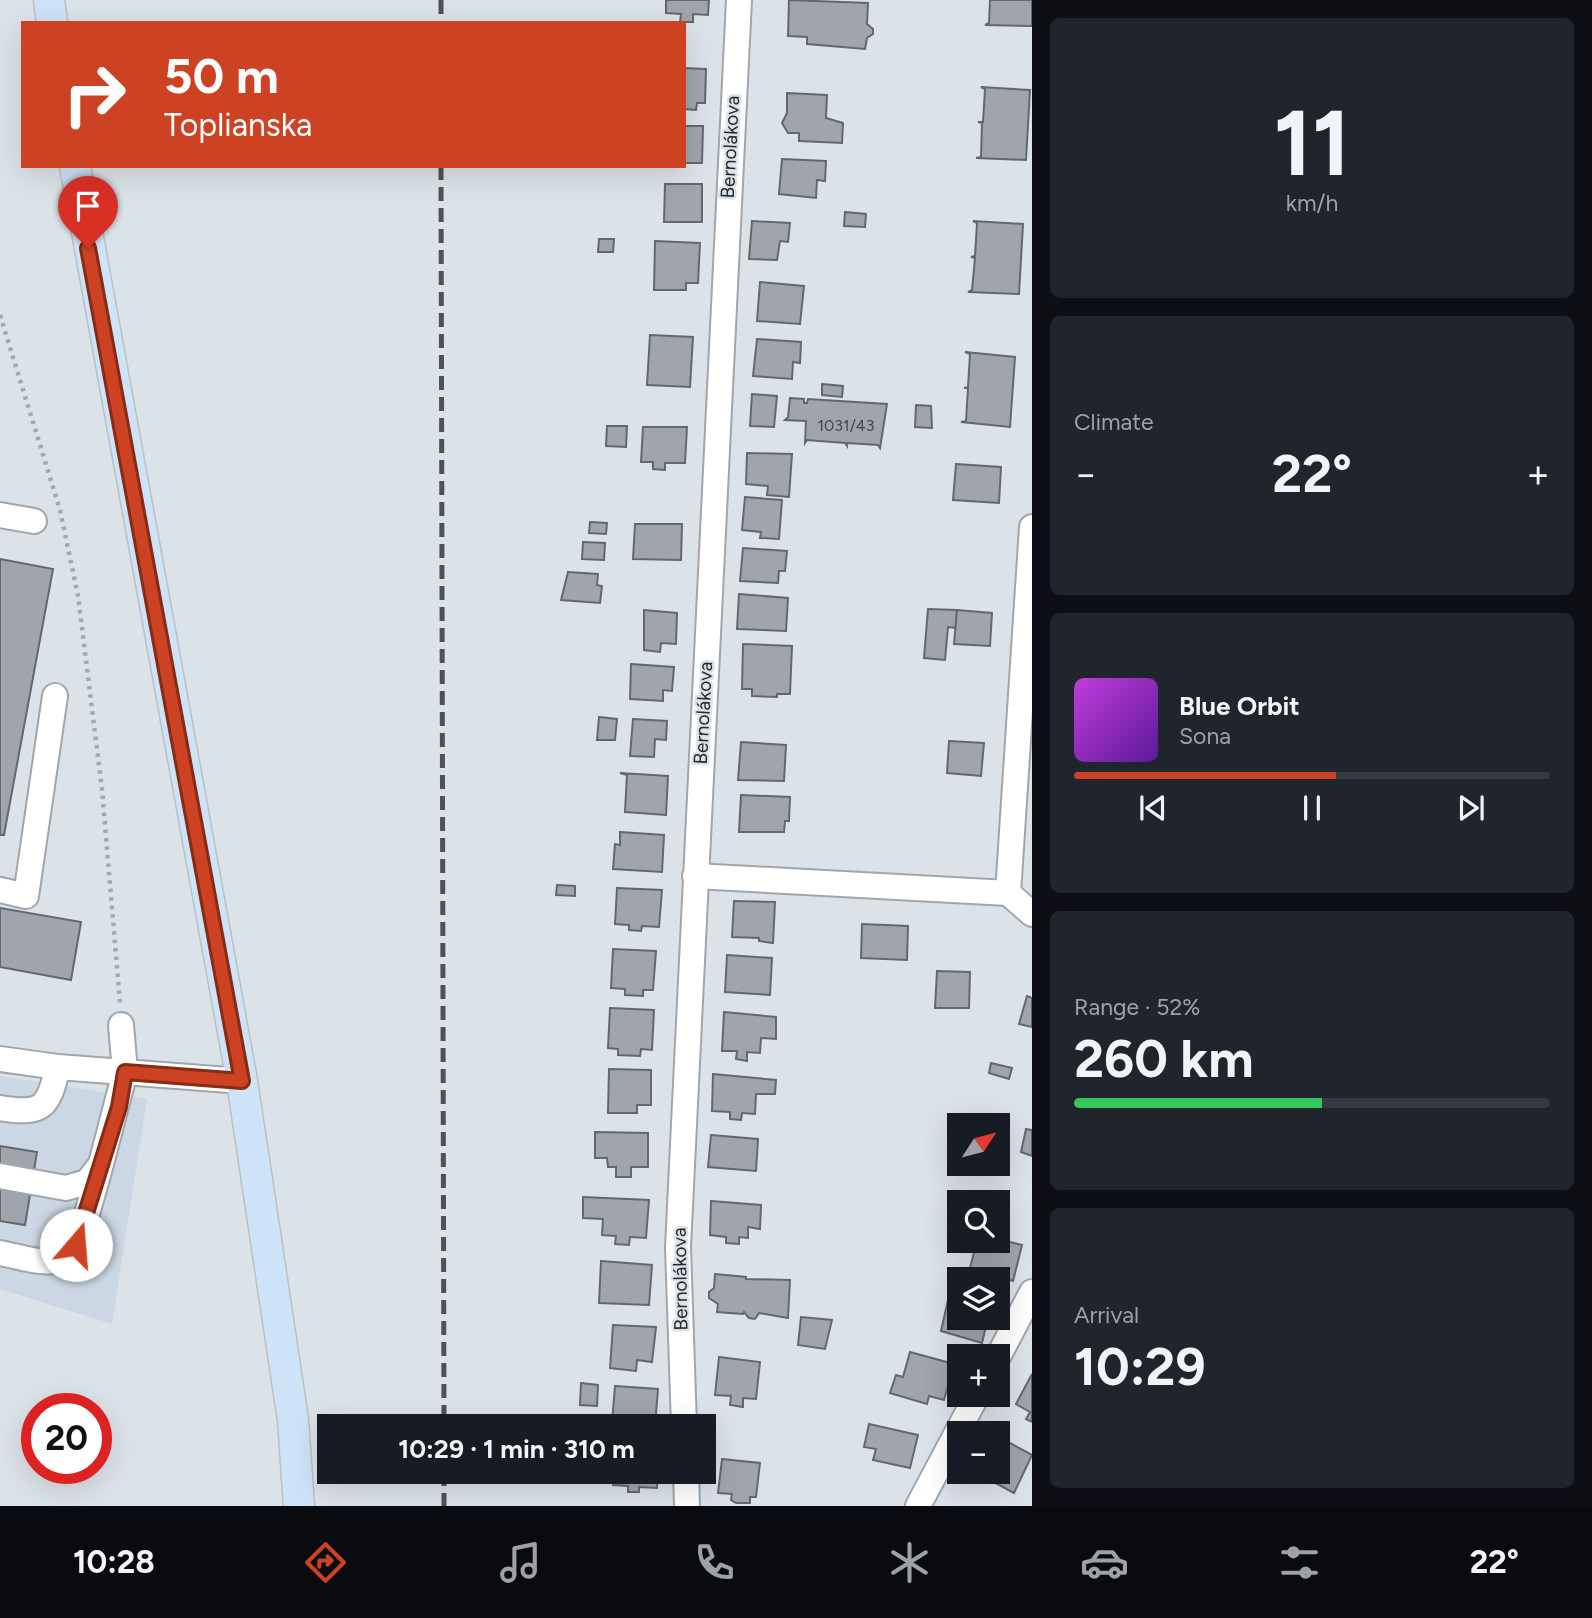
<!DOCTYPE html>
<meta charset="utf-8">
<style>
:root{--surface:#171b24;--page:#20242c;--text:#f1f3f6;--muted:#9ea1a6;--line:#363941;--accent:#cc4222}
body{margin:0;font-family:Figtree,sans-serif;background:var(--page);color:var(--text);height:100vh;display:flex;flex-direction:column;font-size:26px;white-space:nowrap}
*{box-sizing:border-box;margin:0}
p{font-size:23px;color:var(--muted)}
.icon{flex:none;width:38px;height:38px;fill:none;stroke:currentColor;stroke-width:2;stroke-linecap:round;stroke-linejoin:round}
.map{position:relative;flex:1;overflow:hidden}
.details{display:flex;flex-direction:column;gap:18px;padding:18px;background:#0d0f14;width:560px}
.details>*{flex:none}
.top-card{position:absolute;left:21px;top:21px;width:665px;height:147px;border-radius:0px;box-shadow:0 7px 28px #0002;background:#cc4222;color:#fff;overflow:hidden}
.needle{width:46px;rotate:54deg}
.buttons{position:absolute;left:947px;top:1113px;display:grid;gap:14px}
.buttons a{display:grid;place-items:center;width:63px;height:63px;border-radius:0px;background:var(--surface);box-shadow:0 7px 28px #0002;font-size:35px}
.speed{position:absolute;left:21px;top:1393px;display:flex;gap:14px;font-size:35px;font-weight:700;text-align:center}
.speed>*{display:grid;place-content:center;width:91px;height:91px;border-radius:50%;background:var(--surface);box-shadow:0 7px 28px #0002;line-height:1}
.speed .limit{border:10px solid #d22;background:#fff;color:#111}
.pin{position:absolute;display:grid;place-items:center;width:60px;height:60px;color:#fff;margin:-72px -30px;border-radius:50% 50% 50% 0;rotate:-45deg;box-shadow:0 0 7px #0007}
.pin .icon{rotate:45deg}
.me{position:absolute;width:77px;margin:-38px;rotate:18deg;stroke-linejoin:round;filter:drop-shadow(0 0 5px #0008)}
.turn{display:flex;align-items:center;gap:24px;height:147px;padding:0 28px;font-size:32px}
.turn .icon{width:91px;height:91px;stroke-width:2.5}
.turn b{display:block;font-size:49px;line-height:60px}
.big{font-size:52px;font-weight:700;line-height:1.1}
.details .widget{flex:1;display:flex;flex-direction:column;justify-content:center;gap:10px;min-width:0;padding:0 24px;border-radius:10px;background:var(--page)}
.details .dial{align-items:center;gap:0}
.dial b{font-size:91px;line-height:1}
.song{display:flex;align-items:center;gap:21px}
.cover{width:84px;height:84px;border-radius:10px;background:linear-gradient(135deg,hsl(290 70% 55%),hsl(270 70% 35%))}
.played{height:7px;border-radius:4px;background:linear-gradient(90deg,var(--accent) 55%,var(--line) 55%)}
.keys{display:flex;justify-content:space-around;direction:ltr}
.heat{display:flex;justify-content:space-between;align-items:center;font-size:38px;direction:ltr}
.charge{height:10px;border-radius:5px;background:linear-gradient(90deg,#34c759 52%,var(--line) 0)}
.trip{position:absolute;left:317px;top:1414px;width:399px;height:70px;border-radius:0px;background:var(--surface);box-shadow:0 7px 28px #0002;font-weight:700;line-height:70px;text-align:center}
.tabs{display:flex;height:112px;justify-content:space-around;align-items:center;background:#090b0e;color:var(--muted)}
.tabs .icon{width:49px;height:49px}
.tabs .on{color:var(--accent)}
.tabs b{font-size:32px;color:var(--text)}
main{display:flex;flex:1;min-height:0}
.map>svg:first-child{display:block}
</style>
<main>
<div class="map">
<svg width="1032" height="1506" viewBox="0 0 1032 1506">
<rect width="100%" height="100%" fill="#dbe2e8"/>
<path fill="#cbd8e3" d="M0,1076L147,1099L112,1324L0,1289Z"/>
<g fill="#9fa5ab" stroke="#62696e" stroke-width="2">
<path d="M666,0H709L708,15L693,14V22H680L681,14L666,13Z"/>
<path d="M789,0L868,3L867,24L873,29V34L867,38L865,49L807,44V37L788,36Z"/>
<path d="M990,0H1032V26L985,25L989,23Z"/>
<path d="M684,68L706,69L705,103H697L696,110L684,109Z"/>
<path d="M981,87L1030,90L1026,160L976,158L981,157L982,123L978,122H983L985,89Z"/>
<path d="M787,93L827,95L826,118L843,123L842,143L799,141V133H788L782,123L787,113Z"/>
<path d="M684,126H703L702,163H684Z"/>
<path d="M782,159L826,161L825,181L817,180L816,198L779,194Z"/>
<path d="M665,184H702V222H664Z"/>
<path d="M845,212L866,214L865,227L844,226Z"/>
<path d="M752,221L790,223L788,242L780,241L777,260L749,259Z"/>
<path d="M973,221L1023,224L1019,294L968,292L972,290L975,258L971,257L975,256L977,223Z"/>
<path d="M599,239H614L613,252H598Z"/>
<path d="M655,241L700,243L698,283H686V290H654Z"/>
<path d="M760,282L804,286L800,324L757,321Z"/>
<path d="M650,335L693,337L690,387L647,385Z"/>
<path d="M757,339L801,342L800,363L793,362L792,379L753,376Z"/>
<path d="M965,352L1015,357L1010,427L961,422L966,421L968,388H964L968,387L970,354Z"/>
<path d="M822,384L843,386L842,397L822,395Z"/>
<path d="M752,394L777,396L774,427L750,426Z"/>
<path d="M790,398L804,399V403H807L808,399L887,404L880,448L878,445L847,443V446L845,443L807,440L805,443L806,421L785,420L788,417Z"/>
<path d="M916,405L931,406L932,428L915,427Z"/>
<path d="M607,426H627L626,447L606,446Z"/>
<path d="M643,427H687L685,463H665V470L653,469V462H641Z"/>
<path d="M747,453L792,454L789,497L767,495L768,486L746,484Z"/>
<path d="M956,464L1001,467L999,503L953,500Z"/>
<path d="M745,497L782,500L779,539L760,538L761,532L742,530Z"/>
<path d="M590,522L607,523L606,534L589,533Z"/>
<path d="M635,524H682L681,560L633,559Z"/>
<path d="M583,542L605,543L604,560L582,559Z"/>
<path d="M743,548L787,551L785,571H779L778,583L740,581Z"/>
<path d="M0,559L53,569L4,835H0Z"/>
<path d="M568,572L598,574L597,585L602,586L600,603L561,600Z"/>
<path d="M739,594L788,598L786,631L737,629Z"/>
<path d="M928,609L957,610L956,628L948,627L945,660L924,658Z"/>
<path d="M644,610L677,613L676,644L661,643L660,652L644,650Z"/>
<path d="M957,610L992,613L990,646L954,644Z"/>
<path d="M743,644L792,646L790,694H777V697L752,696V689H742Z"/>
<path d="M631,664L674,667L672,691L663,690V701L630,699Z"/>
<path d="M599,717L617,719L615,740H597Z"/>
<path d="M633,719L667,721L666,740L655,739L654,757L630,756Z"/>
<path d="M949,741L984,743L981,776L947,773Z"/>
<path d="M741,742L786,745L784,781L738,780Z"/>
<path d="M620,773L668,776L666,815L625,812L627,775Z"/>
<path d="M741,795L790,797L789,821H785L784,832H739Z"/>
<path d="M620,832L664,835L662,872L613,869L615,844L620,845Z"/>
<path d="M557,885L575,886V896L556,895Z"/>
<path d="M617,888L662,890L659,927L642,926L641,931L629,930V925L615,924Z"/>
<path d="M734,901L775,902L773,943L759,941V938L732,937Z"/>
<path d="M0,908L81,922L71,980L0,967Z"/>
<path d="M862,924L908,926L907,960L861,958Z"/>
<path d="M613,949L656,951L653,990H643V996L625,995V989L611,988Z"/>
<path d="M727,955L772,958L770,995L725,992Z"/>
<path d="M937,971L970,972L969,1008H935Z"/>
<path d="M1027,996L1032,998V1027L1019,1024Z"/>
<path d="M610,1008L654,1010L652,1050L641,1049L640,1056L618,1055V1049L608,1048Z"/>
<path d="M724,1012L776,1017V1039L761,1038L760,1053L747,1052V1061L736,1059L737,1051H722Z"/>
<path d="M991,1063L1012,1068L1009,1079L989,1073Z"/>
<path d="M609,1069L651,1070V1105H637V1113H608Z"/>
<path d="M713,1074L776,1080L775,1094H756L755,1114L742,1113L741,1120L730,1119V1112L712,1111Z"/>
<path d="M1026,1129L1032,1130V1156L1021,1152Z"/>
<path d="M595,1132L648,1133V1167H631V1177H616V1167H608L607,1158H595Z"/>
<path d="M711,1135L758,1139L756,1171L708,1167Z"/>
<path d="M0,1146L37,1152L25,1225L0,1221Z"/>
<path d="M583,1197L649,1200L646,1238L630,1237L629,1245L615,1244L616,1236L602,1235L603,1219L583,1218Z"/>
<path d="M711,1201L761,1205L760,1229L748,1227V1238L739,1237V1244L726,1243V1237L710,1235Z"/>
<path d="M998,1239L1022,1245L1013,1281L999,1277L998,1284V1279L968,1276L977,1241Z"/>
<path d="M601,1261L652,1265L649,1305L599,1303Z"/>
<path d="M715,1274L746,1277V1279L790,1280L788,1318L759,1313L755,1319L749,1318L744,1312L743,1314L717,1312L718,1304L709,1298V1292L714,1288Z"/>
<path d="M950,1291L959,1293V1318H988L982,1343L941,1331Z"/>
<path d="M801,1317L832,1320L825,1349L798,1345Z"/>
<path d="M613,1325L656,1327L652,1362L637,1360L636,1371L610,1368Z"/>
<path d="M910,1352L954,1364L944,1400L929,1396L927,1404L890,1393L896,1375L903,1377Z"/>
<path d="M719,1357L760,1362L756,1399L743,1398V1407L730,1405L731,1396L715,1395Z"/>
<path d="M1032,1374V1422L1026,1419L1030,1412L1016,1404Z"/>
<path d="M581,1383L598,1385L597,1406L580,1405Z"/>
<path d="M615,1386L658,1389L655,1426L612,1423Z"/>
<path d="M869,1424L918,1435L910,1468L873,1460L876,1449L864,1447Z"/>
<path d="M999,1437L1032,1455L1014,1493L990,1480L994,1473L992,1472H998Z"/>
<path d="M722,1459L760,1463L756,1497H750V1503H736L731,1500L732,1494L718,1493Z"/>
<path d="M613,1472H658L657,1488L639,1487V1492H628V1486L613,1485Z"/>
</g>
<g fill="none" stroke-linecap="round" stroke-linejoin="round">
<defs>
<g id="minor">
<path d="M0,515L34,521"/>
<path d="M1032,527L1008,893L1032,914"/>
<path d="M695,876L1008,893"/>
<path d="M0,890L26,896L55,696"/>
<path d="M0,1059L58,1067L242,1081"/>
<path d="M0,1108C43,1115 48,1108 58,1067"/>
<path d="M0,1176L66,1188L87,1182L101,1164L125,1072L121,1025"/>
<path d="M0,1253C18,1256 47,1267 64,1258C80,1250 94,1187 100,1168"/>
<path d="M998,1357L1032,1292"/>
<path d="M684,1426L678,1247L739,0"/>
<path d="M686,1472L687,1506"/>
<path d="M918,1506L977,1395"/>
</g>
<g id="major">
<path d="M49,0L52,23"/>
<path d="M75,166L242,1081L293,1420L299,1506"/>
</g>
</defs>
<use href="#minor" stroke="#a0a6ac" stroke-width="28"/>
<use href="#major" stroke="#bebfbf" stroke-width="33"/>
<path stroke="#a2a8ad" stroke-width="4.5" stroke-dasharray="3.5 5" stroke-linecap="butt" d="M0,315L60,510L78,596L102,789L120,1003"/>
<use href="#minor" stroke="#fff" stroke-width="24"/>
<use href="#major" stroke="#cde3f7" stroke-width="30"/>
<g stroke="#4f5255" stroke-width="5" stroke-dasharray="14 7" stroke-linecap="butt">
<path d="M441,0V23"/>
<path d="M441,166L444,1426"/>
<path d="M444,1472V1506"/>
</g>
</g>
<g fill="none" stroke-linecap="round" stroke-linejoin="round">
<defs>
<path id="route" d="M76,1245L119,1107L125,1072L242,1081L88,248"/>
</defs>
<use href="#route" stroke="#852b16" stroke-width="18"/>
<use href="#route" stroke="#cc4222" stroke-width="12"/>
</g>
<g text-anchor="middle" dominant-baseline="central" stroke-width="5" stroke-linejoin="round" paint-order="stroke">
<g font-size="16" fill="#44484b">
<text x="846" y="425">1031/43</text>
</g>
<g font-size="19" fill="#26292b" stroke="#dbe2e8">
<text transform="translate(730 147) rotate(-87)">Bernolákova</text>
<text transform="translate(703 713) rotate(-87)">Bernolákova</text>
<text transform="translate(680 1279) rotate(-91)">Bernolákova</text>
</g>
</g>
</svg>
<div class="buttons">
<a><svg class="needle" viewBox="-14 -14 28 28"><path d="M0-13l5 13h-10z" fill="#e53935"/><path d="M0 13l5-13h-10z" fill="#9ea1a6"/></svg></a>
<a><svg class="icon" aria-label="search" viewBox="0 0 24 24"><circle cx="10" cy="10" r="6"/><path d="M15 15l6 6"/></svg></a>
<a><svg class="icon" aria-label="layers" viewBox="0 0 24 24"><path d="M12 4l9 5-9 5-9-5zM3 14l9 5 9-5"/></svg></a>
<a>+</a>
<a>−</a>
</div>
<div class="speed"><div class="limit">20</div></div>
<div class="pin" style="left:88px;top:248px;background:#d93025"><svg class="icon" aria-label="arrive" viewBox="0 0 24 24"><path d="M6 21V4h12l-3 4 3 4H6"/></svg></div>
<svg class="me" style="left:76px;top:1245px" viewBox="-20 -20 40 40"><circle r="19" fill="#fff"/><path d="M0-13L10 11 0 6-10 11z" fill="#cc4222"/></svg>
<div class="trip">10:29 · 1 min · 310 m</div>
<div class="top-card">
<div class="turn"><svg class="icon" aria-label="right" viewBox="0 0 24 24"><path d="M7 20v-9h11M14 6l5 5-5 5"/></svg><div><b>50 m</b>Toplianska</div></div>
</div>
</div>
<section class="details">
<div class="widget dial"><b>11</b><p>km/h</p></div>
<div class="widget"><p>Climate</p>
<div class="heat"><a>−</a><b class="big">22°</b><a>+</a></div>
</div>
<div class="widget">
<div class="song"><i class="cover"></i><div><b>Blue Orbit</b><p>Sona</p></div></div>
<div class="played"></div>
<div class="keys"><svg class="icon" aria-label="previous" viewBox="0 0 24 24"><path d="M18 5L8 12l10 7zM5 5v14"/></svg><svg class="icon" aria-label="pause" viewBox="0 0 24 24"><path d="M8 5v14M16 5v14"/></svg><svg class="icon" aria-label="next" viewBox="0 0 24 24"><path d="M6 5l10 7-10 7zM19 5v14"/></svg></div>
</div>
<div class="widget"><p>Range · 52%</p><b class="big">260 km</b><div class="charge"></div></div>
<div class="widget"><p>Arrival</p><b class="big">10:29</b></div>
</section>
</main>
<nav class="tabs">
<b>10:28</b>
<svg class="icon on" aria-label="directions" viewBox="0 0 24 24"><path d="M12 3l9 9-9 9-9-9zM9 14v-3h6M13 9l2 2-2 2"/></svg>
<svg class="icon" aria-label="music" viewBox="0 0 24 24"><path d="M9 18V5l10-2v13"/><circle cx="6" cy="18" r="3"/><circle cx="16" cy="16" r="3"/></svg>
<svg class="icon" aria-label="phone" viewBox="0 0 24 24"><path d="M5 4h4l2 5-3 2q2 4 5 5l2-3 5 2v4C11 20 4 13 5 4z"/></svg>
<svg class="icon" aria-label="climate" viewBox="0 0 24 24"><path d="M12 3v18M4 7l16 10M4 17L20 7"/></svg>
<svg class="icon" aria-label="car" viewBox="0 0 24 24"><path d="M5 17H2v-5l4-1 3-4h7l3 4 3 1v5h-3M9 17h6M6 11h13"/><circle cx="7" cy="17" r="2"/><circle cx="17" cy="17" r="2"/></svg>
<svg class="icon" aria-label="filters" viewBox="0 0 24 24"><path d="M4 7h16M4 17h16"/><circle cx="9" cy="7" r="2"/><circle cx="15" cy="17" r="2"/></svg>
<b>22°</b>
</nav>
